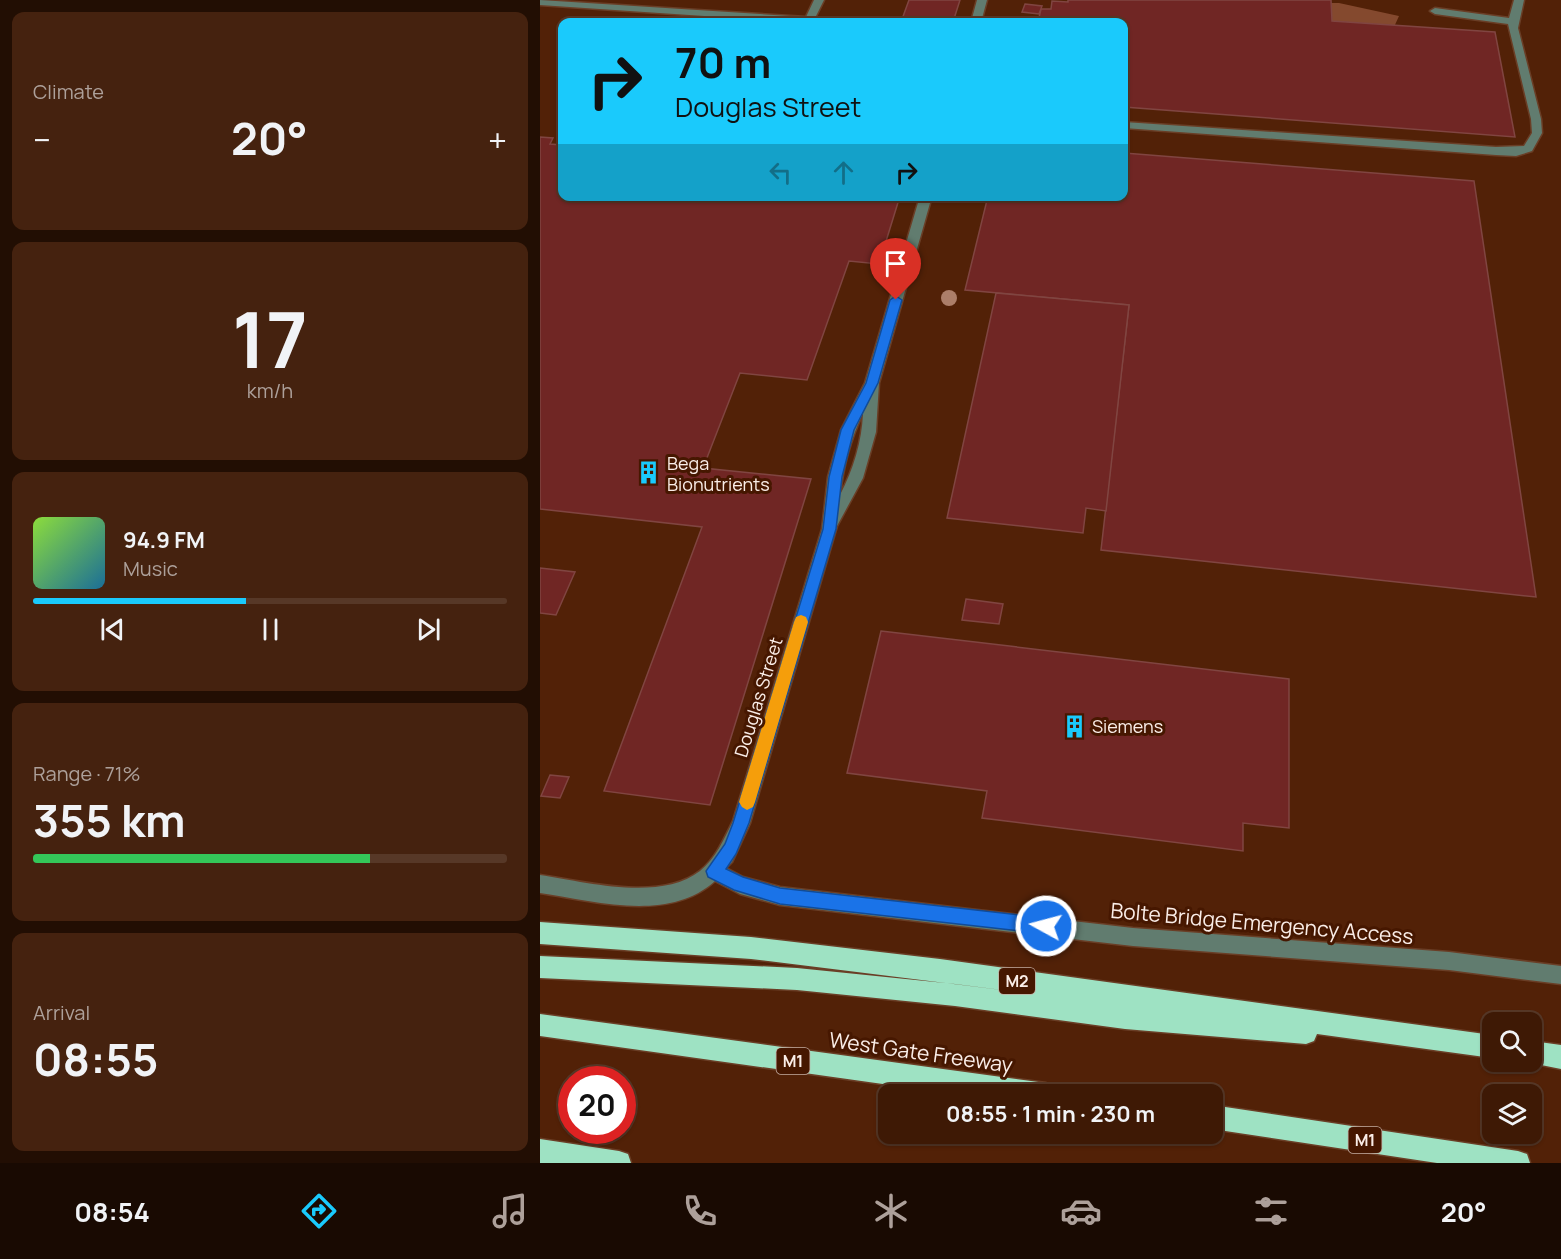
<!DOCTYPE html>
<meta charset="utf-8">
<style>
:root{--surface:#3e1905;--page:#45220f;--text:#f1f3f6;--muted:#ada09a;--line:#573827;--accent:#1acafc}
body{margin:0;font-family:Manrope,sans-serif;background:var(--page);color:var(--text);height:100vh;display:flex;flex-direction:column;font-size:22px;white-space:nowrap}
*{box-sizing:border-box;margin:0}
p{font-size:20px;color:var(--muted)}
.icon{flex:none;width:33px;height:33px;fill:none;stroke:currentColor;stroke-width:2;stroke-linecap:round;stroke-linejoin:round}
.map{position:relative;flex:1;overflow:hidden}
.side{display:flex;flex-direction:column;gap:12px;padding:12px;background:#220e03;width:540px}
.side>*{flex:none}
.guide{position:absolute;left:18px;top:18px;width:570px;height:183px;border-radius:12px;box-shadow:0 2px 4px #0004,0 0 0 2px var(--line);background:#1acafc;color:#111;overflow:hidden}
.buttons{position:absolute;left:942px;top:1012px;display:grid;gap:12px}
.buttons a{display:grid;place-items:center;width:60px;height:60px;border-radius:12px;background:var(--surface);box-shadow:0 2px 4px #0004,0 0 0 2px var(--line);font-size:30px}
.speed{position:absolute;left:18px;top:1066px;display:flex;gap:12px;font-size:30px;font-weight:700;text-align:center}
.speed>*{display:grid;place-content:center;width:78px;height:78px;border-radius:50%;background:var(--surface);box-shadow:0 2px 4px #0004,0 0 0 2px var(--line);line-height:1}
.speed .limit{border:9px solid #d22;background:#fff;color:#111}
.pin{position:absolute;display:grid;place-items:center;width:51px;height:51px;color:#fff;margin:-62px -26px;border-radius:50% 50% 50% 0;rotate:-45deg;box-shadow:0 0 6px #0007}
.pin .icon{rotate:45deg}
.me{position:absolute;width:66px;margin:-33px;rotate:277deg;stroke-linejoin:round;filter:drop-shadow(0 0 4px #0008)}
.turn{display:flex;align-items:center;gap:21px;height:126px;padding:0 18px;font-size:27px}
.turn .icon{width:78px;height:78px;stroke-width:2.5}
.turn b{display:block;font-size:42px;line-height:51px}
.lanes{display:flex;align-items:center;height:57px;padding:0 18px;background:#0003;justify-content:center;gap:30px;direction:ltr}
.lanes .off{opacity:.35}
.big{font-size:45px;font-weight:700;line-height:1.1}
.side .widget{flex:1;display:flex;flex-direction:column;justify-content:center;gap:9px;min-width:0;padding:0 21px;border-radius:12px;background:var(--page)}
.side .dial{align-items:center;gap:0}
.dial b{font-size:78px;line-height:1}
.song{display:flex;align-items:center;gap:18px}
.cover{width:72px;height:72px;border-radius:9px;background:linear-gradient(135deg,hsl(90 70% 55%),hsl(200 70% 35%))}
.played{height:6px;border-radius:3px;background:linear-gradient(90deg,var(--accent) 45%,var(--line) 45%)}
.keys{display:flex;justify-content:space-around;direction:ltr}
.heat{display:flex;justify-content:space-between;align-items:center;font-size:33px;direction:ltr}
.charge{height:9px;border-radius:4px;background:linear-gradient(90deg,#34c759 71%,var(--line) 0)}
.trip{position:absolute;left:338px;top:1084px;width:345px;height:60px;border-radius:12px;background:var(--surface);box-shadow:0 2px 4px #0004,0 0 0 2px var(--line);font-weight:700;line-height:60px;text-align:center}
.menu{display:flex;height:96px;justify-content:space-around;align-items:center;background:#190a02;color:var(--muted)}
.menu .icon{width:42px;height:42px}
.menu .selected{color:var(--accent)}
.menu b{font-size:27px;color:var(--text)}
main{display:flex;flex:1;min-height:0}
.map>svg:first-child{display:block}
</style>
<main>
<section class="side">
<div class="widget"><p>Climate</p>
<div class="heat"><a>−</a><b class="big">20°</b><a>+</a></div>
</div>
<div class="widget dial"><b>17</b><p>km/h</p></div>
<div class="widget">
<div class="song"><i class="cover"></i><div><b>94.9 FM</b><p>Music</p></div></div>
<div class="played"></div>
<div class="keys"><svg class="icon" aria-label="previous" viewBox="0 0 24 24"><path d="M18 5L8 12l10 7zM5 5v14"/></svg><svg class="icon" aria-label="pause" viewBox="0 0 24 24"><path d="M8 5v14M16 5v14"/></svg><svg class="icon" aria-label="next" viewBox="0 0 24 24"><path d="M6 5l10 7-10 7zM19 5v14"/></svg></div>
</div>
<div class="widget"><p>Range · 71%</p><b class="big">355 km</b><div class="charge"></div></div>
<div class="widget"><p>Arrival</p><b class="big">08:55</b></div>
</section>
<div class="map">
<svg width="1021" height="1163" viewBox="0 0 1021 1163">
<rect width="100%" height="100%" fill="#522107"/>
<path fill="#84492e" d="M790,3H799L859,16L854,27L791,22Z"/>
<g fill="#702624" stroke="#804541" stroke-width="1.5">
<path d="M369,0H420L413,22H361Z"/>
<path d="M528,0H791L792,21L955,32L975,137L584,107V22H498L501,9H511L512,1L528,2Z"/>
<path d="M485,4L502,6L499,14L482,12Z"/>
<path d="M0,137L13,138L10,144L22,145V196H360L339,264L309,261L267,380L200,373L163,468L271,479L170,805L64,791L162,527L0,509Z"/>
<path d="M584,153L934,181L996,597L561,550L589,305L425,290L448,196H584Z"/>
<path d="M456,293L589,305L566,511L546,508L543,533L407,518Z"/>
<path d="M0,568L35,572L16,615L0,613Z"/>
<path d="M426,599L463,604L459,624L422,620Z"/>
<path d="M341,631L749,679V828L703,823V851L442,818L447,791L307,773Z"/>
<path d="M10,775L29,777L20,798L1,796Z"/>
</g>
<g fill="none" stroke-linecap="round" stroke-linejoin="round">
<defs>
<g id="minor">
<path d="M0,0L266,17L274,0H284L275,18L292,19L297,22H256L0,5Z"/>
<path d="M437,0H447L441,22H431Z"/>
<path d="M974,0H984L978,28L1001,119L1002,133L992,151L976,156L956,155L584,128V122L956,147L984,146L992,133L991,119L968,24L895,14L890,11L895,8L969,18Z"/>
<path d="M380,196H392L339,383L336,432L323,478L297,526L210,823L192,862L186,868L203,877L240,887L593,928L909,952L1021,966V984L909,970L593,946L240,905L200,894L175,881C129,923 54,901 0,893V875C46,882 120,902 160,871C176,858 184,839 193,821L282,529L288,477L301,430L325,383ZM323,413C322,442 313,470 300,495C303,467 311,438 323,413Z"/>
</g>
<g id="highway">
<path d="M0,922L211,937L400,959L952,1035V1058L777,1034L774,1041L766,1044L585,1029L415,1006L257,990L0,978V956L257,968L415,984L502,995L211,959L0,944Z"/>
<path d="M0,1014L506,1083L514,1087L518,1095H421L0,1036Z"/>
<path d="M992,1041L1021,1045V1069L986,1062H992Z"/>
<path d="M672,1105L978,1151L987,1154L990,1163H897L672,1129Z"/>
<path d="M0,1139L79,1151L88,1154L91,1163H0Z"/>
</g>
</defs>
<use href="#minor" stroke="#6a3e26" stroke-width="3"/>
<use href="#highway" stroke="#6a3e26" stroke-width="3"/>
<use href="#minor" fill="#617c6f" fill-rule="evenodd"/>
<use href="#highway" fill="#9ee2c3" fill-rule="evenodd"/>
</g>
<circle fill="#ac7e69" cx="409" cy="298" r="8"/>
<path fill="#1a73e8" stroke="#114b97" stroke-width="1.5" d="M356,296L362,300L338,383L314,430L302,477L296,529L209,823L196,854L186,869L203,877L240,888L506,918L512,920L514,926L512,932L506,934L240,904L194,890L168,877L166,871L185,844L193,823L283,529L289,477L301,430L326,383L350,300Z"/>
<path fill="#f59e0b" d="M261,615L266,617L268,622L215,802L213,807L207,810L202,807L199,802L254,622L256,617Z"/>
<defs>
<symbol id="building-bare" viewBox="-9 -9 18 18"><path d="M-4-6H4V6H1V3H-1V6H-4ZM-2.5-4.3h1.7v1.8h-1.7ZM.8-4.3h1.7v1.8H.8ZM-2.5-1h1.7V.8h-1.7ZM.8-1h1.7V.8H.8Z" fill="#1acafc" stroke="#461700" stroke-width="2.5" paint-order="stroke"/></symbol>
</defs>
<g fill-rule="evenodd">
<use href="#building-bare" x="92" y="456" width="33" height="33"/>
<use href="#building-bare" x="518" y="710" width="33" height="33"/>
</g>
<g text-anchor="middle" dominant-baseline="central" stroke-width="6" stroke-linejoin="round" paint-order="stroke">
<g fill="#461700" stroke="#c4ada2" stroke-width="1.5">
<rect x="459" y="968" width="36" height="26" rx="4.5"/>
<rect x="236.5" y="1048" width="33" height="26" rx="4.5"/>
<rect x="808.5" y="1127" width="33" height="26" rx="4.5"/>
</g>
<g font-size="16" font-weight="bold" fill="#faede7">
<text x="477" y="981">M2</text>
<text x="253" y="1061">M1</text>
<text x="825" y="1140">M1</text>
</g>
<g font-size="18" fill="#faede7" stroke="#461700" text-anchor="start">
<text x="127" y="463">Bega<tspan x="127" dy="21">Bionutrients</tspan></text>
<text x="552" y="726">Siemens</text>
</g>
<g font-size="18" fill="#faede7" stroke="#461700">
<text transform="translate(218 697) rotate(-73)">Douglas Street</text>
</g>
<g font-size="21" fill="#faede7" stroke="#461700">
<text transform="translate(722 923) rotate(5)">Bolte Bridge Emergency Access</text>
<text transform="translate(381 1052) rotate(8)">West Gate Freeway</text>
</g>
</g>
</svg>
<div class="buttons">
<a><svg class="icon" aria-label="search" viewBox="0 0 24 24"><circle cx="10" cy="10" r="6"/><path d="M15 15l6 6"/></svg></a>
<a><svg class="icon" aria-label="layers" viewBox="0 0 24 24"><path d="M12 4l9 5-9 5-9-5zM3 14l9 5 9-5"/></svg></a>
</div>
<div class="speed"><div class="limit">20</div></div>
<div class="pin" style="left:356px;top:300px;background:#d93025"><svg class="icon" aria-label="arrive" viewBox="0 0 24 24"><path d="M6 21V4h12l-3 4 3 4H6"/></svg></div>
<svg class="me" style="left:506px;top:926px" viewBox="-20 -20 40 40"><circle r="17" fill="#1a73e8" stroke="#fff" stroke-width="3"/><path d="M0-11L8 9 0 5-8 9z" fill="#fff"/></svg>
<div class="trip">08:55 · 1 min · 230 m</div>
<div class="guide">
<div class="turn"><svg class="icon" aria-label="right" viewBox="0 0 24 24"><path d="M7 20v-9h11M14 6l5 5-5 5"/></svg><div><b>70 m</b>Douglas Street</div></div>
<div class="lanes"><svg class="icon off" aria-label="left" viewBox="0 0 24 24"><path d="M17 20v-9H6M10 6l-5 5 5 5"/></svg><svg class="icon off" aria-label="ahead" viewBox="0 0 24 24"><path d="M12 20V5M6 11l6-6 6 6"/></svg><svg class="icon" aria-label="right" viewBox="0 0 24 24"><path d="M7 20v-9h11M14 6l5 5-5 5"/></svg></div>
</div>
</div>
</main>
<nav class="menu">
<b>08:54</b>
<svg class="icon selected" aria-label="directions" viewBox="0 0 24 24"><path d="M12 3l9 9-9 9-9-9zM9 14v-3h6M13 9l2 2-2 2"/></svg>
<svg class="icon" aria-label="music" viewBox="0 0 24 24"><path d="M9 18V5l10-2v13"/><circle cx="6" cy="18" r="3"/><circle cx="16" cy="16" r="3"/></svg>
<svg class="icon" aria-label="phone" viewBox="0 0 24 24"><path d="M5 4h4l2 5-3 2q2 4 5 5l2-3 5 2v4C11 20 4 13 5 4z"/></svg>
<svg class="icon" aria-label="climate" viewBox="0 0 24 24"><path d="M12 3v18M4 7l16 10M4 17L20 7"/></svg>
<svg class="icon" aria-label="car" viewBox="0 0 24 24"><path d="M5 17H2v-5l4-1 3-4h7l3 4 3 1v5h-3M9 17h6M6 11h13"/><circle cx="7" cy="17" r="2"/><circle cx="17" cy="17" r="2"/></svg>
<svg class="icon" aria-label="filters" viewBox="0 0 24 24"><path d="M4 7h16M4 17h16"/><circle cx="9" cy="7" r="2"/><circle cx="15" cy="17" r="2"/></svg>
<b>20°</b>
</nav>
